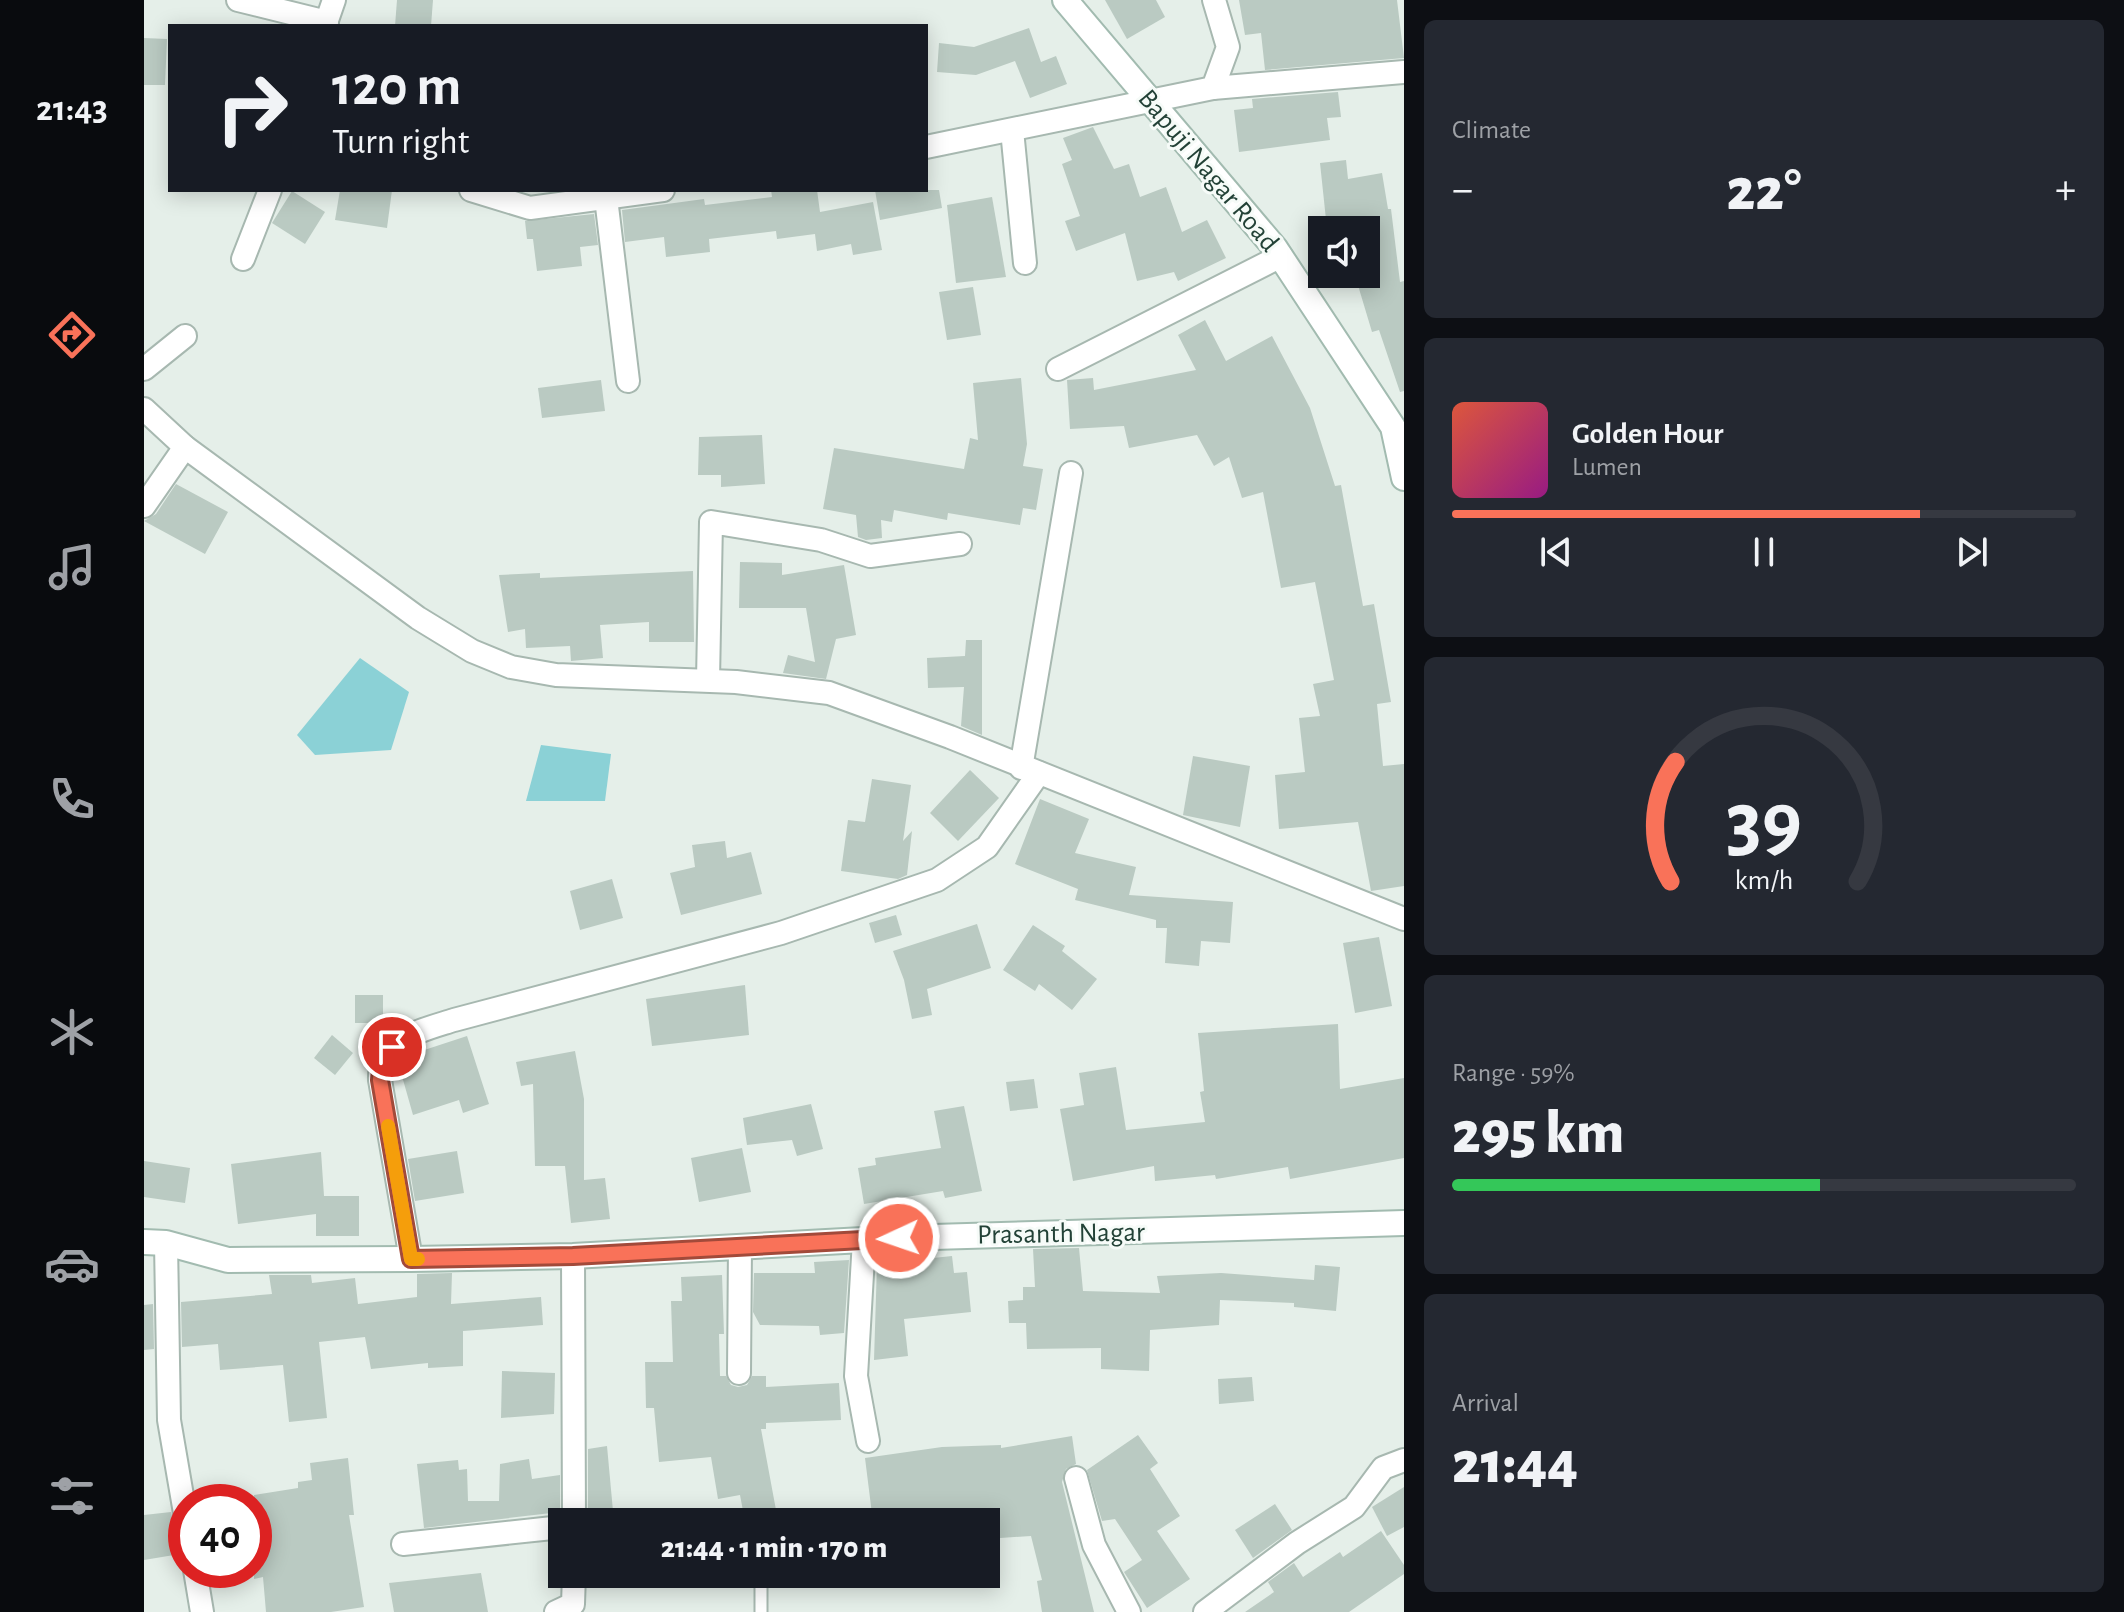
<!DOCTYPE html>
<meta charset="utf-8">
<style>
:root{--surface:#171b24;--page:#242831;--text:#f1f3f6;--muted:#9ea1a6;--line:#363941;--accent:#f97259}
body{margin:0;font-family:"Alegreya Sans",sans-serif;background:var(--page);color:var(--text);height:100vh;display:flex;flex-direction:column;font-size:30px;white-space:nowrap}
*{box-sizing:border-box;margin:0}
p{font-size:26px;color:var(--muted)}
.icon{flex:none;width:44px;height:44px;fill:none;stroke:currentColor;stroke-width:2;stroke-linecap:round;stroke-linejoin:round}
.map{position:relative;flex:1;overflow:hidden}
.drawer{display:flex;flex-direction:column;gap:20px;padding:20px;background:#0d0f14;width:720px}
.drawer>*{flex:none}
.banner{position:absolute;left:24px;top:24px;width:760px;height:168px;border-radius:0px;box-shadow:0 4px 20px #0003;background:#171b24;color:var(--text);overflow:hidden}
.fabs{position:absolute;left:1164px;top:216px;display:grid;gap:16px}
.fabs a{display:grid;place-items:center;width:72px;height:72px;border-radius:0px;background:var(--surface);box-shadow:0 4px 20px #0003;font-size:40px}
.speed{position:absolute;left:24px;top:1484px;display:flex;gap:16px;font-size:40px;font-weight:700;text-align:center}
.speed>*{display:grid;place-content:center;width:104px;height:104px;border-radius:50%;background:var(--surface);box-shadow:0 4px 20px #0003;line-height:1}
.speed .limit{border:12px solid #d22;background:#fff;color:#111}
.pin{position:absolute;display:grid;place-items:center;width:68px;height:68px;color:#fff;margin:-34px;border:4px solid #fff;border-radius:50%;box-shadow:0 2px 8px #0007}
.me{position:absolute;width:88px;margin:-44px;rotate:267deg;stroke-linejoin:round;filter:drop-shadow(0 0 6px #0008)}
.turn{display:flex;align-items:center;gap:28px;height:168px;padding:0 32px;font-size:36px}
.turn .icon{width:104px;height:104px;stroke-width:2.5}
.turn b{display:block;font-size:56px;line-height:68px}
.big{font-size:60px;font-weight:800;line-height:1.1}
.drawer .tile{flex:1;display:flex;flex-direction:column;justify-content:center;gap:12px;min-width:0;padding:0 28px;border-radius:12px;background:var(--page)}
.drawer .dial{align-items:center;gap:0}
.dial svg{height:208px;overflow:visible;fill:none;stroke:var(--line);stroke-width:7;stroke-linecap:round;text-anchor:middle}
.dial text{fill:var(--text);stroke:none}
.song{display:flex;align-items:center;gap:24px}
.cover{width:96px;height:96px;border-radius:12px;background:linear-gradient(135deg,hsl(10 70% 55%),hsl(310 70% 35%))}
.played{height:8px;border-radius:4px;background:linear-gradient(90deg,var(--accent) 75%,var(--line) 75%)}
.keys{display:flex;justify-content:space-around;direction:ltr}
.heat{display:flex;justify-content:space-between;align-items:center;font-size:44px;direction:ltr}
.charge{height:12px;border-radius:6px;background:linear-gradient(90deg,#34c759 59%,var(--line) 0)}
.trip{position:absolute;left:404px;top:1508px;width:452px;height:80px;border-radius:0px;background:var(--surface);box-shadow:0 4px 20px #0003;font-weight:800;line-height:80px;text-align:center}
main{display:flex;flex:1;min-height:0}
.dock{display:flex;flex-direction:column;width:144px;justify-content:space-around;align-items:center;background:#090b0e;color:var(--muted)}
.dock .icon{width:56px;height:56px}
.dock .active{color:var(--accent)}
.dock b{font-size:36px;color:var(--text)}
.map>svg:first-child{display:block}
</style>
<main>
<nav class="dock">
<b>21:43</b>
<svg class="icon active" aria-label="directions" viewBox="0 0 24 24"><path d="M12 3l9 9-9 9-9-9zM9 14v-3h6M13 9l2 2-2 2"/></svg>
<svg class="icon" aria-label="music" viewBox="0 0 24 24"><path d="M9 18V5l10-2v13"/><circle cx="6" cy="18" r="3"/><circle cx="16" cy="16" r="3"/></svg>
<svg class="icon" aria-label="phone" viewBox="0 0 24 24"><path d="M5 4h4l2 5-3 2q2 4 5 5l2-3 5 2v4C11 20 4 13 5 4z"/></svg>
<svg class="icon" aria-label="climate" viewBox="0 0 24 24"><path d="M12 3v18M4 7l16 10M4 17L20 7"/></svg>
<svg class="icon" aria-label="car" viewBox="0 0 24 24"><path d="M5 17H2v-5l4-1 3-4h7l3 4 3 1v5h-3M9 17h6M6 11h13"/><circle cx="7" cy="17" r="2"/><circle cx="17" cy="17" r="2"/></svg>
<svg class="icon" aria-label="filters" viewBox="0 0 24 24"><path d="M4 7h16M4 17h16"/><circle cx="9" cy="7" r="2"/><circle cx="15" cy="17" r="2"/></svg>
</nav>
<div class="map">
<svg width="1260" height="1612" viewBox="0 0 1260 1612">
<rect width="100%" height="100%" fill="#e5efe9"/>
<g fill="#8bd1d6">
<path d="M216,658L265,692L247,750L171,755L153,735Z"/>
<path d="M397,745L467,754L461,801H382Z"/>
</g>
<g fill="#bacac2">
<path d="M253,0H289L287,26H251Z"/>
<path d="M961,0H1012L1021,17L983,39Z"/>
<path d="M1095,0H1253L1260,58L1121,70L1117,33L1101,35Z"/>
<path d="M885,28L897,62L912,56L923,84L886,98L871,61L832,75L793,72L795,43L830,47Z"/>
<path d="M0,38L23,39L21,85H0Z"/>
<path d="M1194,92L1197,117L1183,118L1186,140L1095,152L1090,110L1109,108L1108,99Z"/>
<path d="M949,127L970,169L985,164L996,197L1022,187L1038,232L1063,220L1082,258L1034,281L1030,272L993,281L981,233L932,251L921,221L936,216L918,164L928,160L919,138Z"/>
<path d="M1202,160L1204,179L1238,173L1244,209H1247L1256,282L1260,281V391L1256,392L1235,330L1228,332L1213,282L1222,279V230H1217L1216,223L1183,229L1176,163Z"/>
<path d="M196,190H248L243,228L191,220Z"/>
<path d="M627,190H673L676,212L729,202L738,250L709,255L707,244L673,251L671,234L633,239L632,231L565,239L566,252L522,257L520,237L481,242L478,210L560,199L561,205L628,197Z"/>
<path d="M731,190H795L798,208L736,220Z"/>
<path d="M148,191L181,212L161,244L128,223Z"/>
<path d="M848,197L862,277L812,283L803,205Z"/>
<path d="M450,214L454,245L436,247L438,266L393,271L389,239H383L381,221Z"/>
<path d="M829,287L837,335L803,340L795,292Z"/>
<path d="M1061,320L1082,361L1128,336L1166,408L1191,486L1197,485L1219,606L1230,604L1247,702L1233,704L1239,766L1260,764V886L1227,891L1214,822L1135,829L1131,775L1161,772L1155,718L1176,716L1169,684L1190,680L1171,582L1137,588L1119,492L1098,498L1085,457L1070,466L1053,435L985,448L980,426L926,429L923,380L949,378L950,390L1052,370L1034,335Z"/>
<path d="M877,378L883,444L879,466L899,469L892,510L879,508L876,525L804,513L803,520L750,510L748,522L737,520L738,538L722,540L714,537L712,515L679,509L690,448L820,469L826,438L834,440L829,383Z"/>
<path d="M457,380L461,411L398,418L394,388Z"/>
<path d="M618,435L621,484L577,487V475H554L555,437Z"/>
<path d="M32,484L84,512L61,554L0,521L12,514Z"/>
<path d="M596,562L638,563V575L700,565L712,635L692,639L682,679L639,673L644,655L671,662L662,608H595Z"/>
<path d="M549,571L550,642H505V622L456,625L459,658L427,661L426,646L382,648L381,629L364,632L355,575L396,573V578Z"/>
<path d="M822,640H838V735L817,726L820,687L784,688L783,658L821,656Z"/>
<path d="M1049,756L1106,766L1096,827L1039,815Z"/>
<path d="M826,770L855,798L814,841L786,813Z"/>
<path d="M728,779L767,785L759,841L768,831L763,875L754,879L697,871L704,820L721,822Z"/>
<path d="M896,799L945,819L931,853L992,867L985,895L1089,902L1086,943L1057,941L1055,966L1021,963L1023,928H1012V920L931,900L934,889L871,864Z"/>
<path d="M581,841L583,858L607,852L618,894L537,915L526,873L551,867L548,845Z"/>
<path d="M468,879L479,918L436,930L426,891Z"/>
<path d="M752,915L758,935L731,943L725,923Z"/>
<path d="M833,924L847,968L783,989L788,1015L768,1019L760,980L749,951Z"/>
<path d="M889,925L921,946L918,951L953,979L928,1010L895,984L891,991L859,970Z"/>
<path d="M1235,937L1248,1006L1211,1013L1199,943Z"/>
<path d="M601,985L605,1035L508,1046L502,999Z"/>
<path d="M211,995H239V1015L233,1023H211Z"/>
<path d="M1194,1024L1196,1089L1260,1078V1158L1146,1179L1144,1167L1072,1179L1071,1175L1011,1181L1010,1166L929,1181L916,1109L940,1105L935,1073L972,1067L982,1130L1061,1122L1056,1092L1060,1091L1054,1033Z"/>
<path d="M188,1035L209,1053L191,1075L170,1058Z"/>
<path d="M323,1036L345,1104L319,1113L315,1100L269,1115L254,1062L259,1057Z"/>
<path d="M431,1051L440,1099V1180L461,1178L466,1219L427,1223L421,1166H391L389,1084L377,1086L372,1062Z"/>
<path d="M890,1079L894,1108L866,1111L862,1082Z"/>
<path d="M667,1104L679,1149L653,1156L648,1140L603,1145L599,1118Z"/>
<path d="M820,1106L838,1191L801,1198L799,1191L720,1204L714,1168L732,1165L731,1158L797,1148L790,1111Z"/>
<path d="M598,1148L607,1192L555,1202L547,1158Z"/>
<path d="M313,1151L320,1193L271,1201L264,1159Z"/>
<path d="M177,1152L180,1196H215V1236H172V1214L94,1224L87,1164Z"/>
<path d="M0,1161L46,1168L41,1203L0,1197Z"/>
<path d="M935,1248L939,1291L1016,1293L1013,1276L1077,1273L1170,1280L1171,1265L1196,1267L1192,1311L1150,1307V1303L1076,1300L1075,1325L1006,1330L1005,1371L957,1369V1348L883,1349L882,1323H865L864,1301L879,1300V1287H891L889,1249Z"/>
<path d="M808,1256L810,1273L823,1272L827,1312L760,1319L764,1356L730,1360L733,1264Z"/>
<path d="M705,1260L700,1333L676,1335L675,1326L616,1325L609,1312L610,1273H671L670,1262Z"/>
<path d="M308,1273L307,1304L397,1297L399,1325L319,1331V1366L284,1368V1363L227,1369L221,1337L175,1342L183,1418L145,1422L139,1365L76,1370L74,1344L38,1347L37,1302L128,1294L125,1275H167L168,1283L211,1278L214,1304L273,1297V1274Z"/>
<path d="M578,1275L580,1334H575L576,1376H582L587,1385L594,1387L603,1385L608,1376H622V1387L695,1383L697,1420L622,1423V1429H617L632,1510L600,1516L596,1495L574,1499L567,1457L515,1462L510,1408H502L501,1362H529L527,1301H538L537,1277Z"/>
<path d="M9,1304L10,1349L0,1350V1305Z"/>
<path d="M358,1371L411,1373L410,1414L357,1418Z"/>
<path d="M1108,1377L1110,1401L1075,1404L1074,1379Z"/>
<path d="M994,1435L1014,1463L1006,1469L1036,1516L1013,1531L1046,1579L1003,1608L980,1572L998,1560L971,1519L958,1521L943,1470Z"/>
<path d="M928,1436L932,1464L922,1469L918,1482L950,1612H898L893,1581L898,1580L887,1536L842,1539V1522H729L721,1458L798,1447L857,1445V1448Z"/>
<path d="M463,1446L470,1522H444V1449Z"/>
<path d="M204,1458L210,1515H205L220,1607L187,1612H122L119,1577L110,1579V1495L154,1488V1482L168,1480L166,1463Z"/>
<path d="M385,1459L388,1479L416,1475V1512L280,1528L273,1464L314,1460L315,1470L323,1469L324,1501H355L356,1464Z"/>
<path d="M1260,1487V1527L1243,1536L1228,1507Z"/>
<path d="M1131,1504L1148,1530L1109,1558L1091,1530Z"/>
<path d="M27,1512L31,1527L39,1532L42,1553L0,1560V1515Z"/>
<path d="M1237,1531L1260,1565V1574L1205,1612H1101L1130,1592L1124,1582L1150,1563L1159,1577L1196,1552L1199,1557Z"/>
<path d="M337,1573L344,1612H250L245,1583Z"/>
</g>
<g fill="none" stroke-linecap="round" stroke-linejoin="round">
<defs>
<path id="lane" d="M617,1574V1612"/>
<g id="street">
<path d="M94,0L183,22"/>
<path d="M181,26L190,0"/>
<path d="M1069,88L1260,72"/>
<path d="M868,130L881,263"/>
<path d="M782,147L1069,88L1084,47L1070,0"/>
<path d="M327,190L386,208L519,190"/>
<path d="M462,198L484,381"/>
<path d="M99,259L126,190"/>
<path d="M0,369L41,336"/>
<path d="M914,369L1137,256"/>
<path d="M0,409L41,447L274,618L328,651L367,667L412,675L592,682L685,693L806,737L1260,919"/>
<path d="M0,506L41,447"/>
<path d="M564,680L567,522L677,540L726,556L816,544"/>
<path d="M877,768L927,473"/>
<path d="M720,1240L712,1376L724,1441"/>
<path d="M22,1243L25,1420L42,1519"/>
<path d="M429,1256L430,1522"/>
<path d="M267,1259L236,1080C234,1039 279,1030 310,1020L637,933L793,880L843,847L895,773"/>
<path d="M595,1373L596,1246"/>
<path d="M932,1478L950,1545L985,1612"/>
<path d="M259,1544L418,1527"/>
<path d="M51,1570L58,1612"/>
<path d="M412,1612L429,1604L430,1574"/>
<path d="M1061,1612L1153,1543L1210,1507L1239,1468L1260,1460"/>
</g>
<g id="secondary">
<path d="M921,0L1131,248L1249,427L1260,478"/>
<path d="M0,1242L22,1243L84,1260L267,1259L429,1256L755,1238L1260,1223"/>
</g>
</defs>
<use href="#lane" stroke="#a7b8b0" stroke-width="15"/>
<use href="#street" stroke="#a7b8b0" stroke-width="26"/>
<use href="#secondary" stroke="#a2bbb0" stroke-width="28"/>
<use href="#lane" stroke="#fff" stroke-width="11"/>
<use href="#street" stroke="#fff" stroke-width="22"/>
<use href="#secondary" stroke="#fff" stroke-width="24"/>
</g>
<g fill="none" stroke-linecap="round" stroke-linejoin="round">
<defs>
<path id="route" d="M248,1047L238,1060L236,1080L267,1259L429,1256L755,1238"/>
</defs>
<use href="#route" stroke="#a24a3a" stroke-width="20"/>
<use href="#route" stroke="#f97259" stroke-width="14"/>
<path stroke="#f59e0b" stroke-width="14" d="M244,1126L267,1259H274"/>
</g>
<g text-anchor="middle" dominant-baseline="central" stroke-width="6" stroke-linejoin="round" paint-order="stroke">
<g font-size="28" fill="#234237" stroke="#f6fbf8">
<text transform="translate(1064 171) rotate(50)">Bapuji Nagar Road</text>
<text transform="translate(917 1234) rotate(-1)">Prasanth Nagar</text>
</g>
</g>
</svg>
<div class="fabs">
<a><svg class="icon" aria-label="sound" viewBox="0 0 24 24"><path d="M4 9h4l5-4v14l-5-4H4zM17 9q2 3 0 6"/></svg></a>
</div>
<div class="speed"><div class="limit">40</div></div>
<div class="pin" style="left:248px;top:1047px;background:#d93025"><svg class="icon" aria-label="arrive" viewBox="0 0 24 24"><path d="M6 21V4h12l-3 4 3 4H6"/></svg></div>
<svg class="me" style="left:755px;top:1238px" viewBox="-20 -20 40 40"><circle r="17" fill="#f97259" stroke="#fff" stroke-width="3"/><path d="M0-11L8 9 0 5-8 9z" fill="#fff"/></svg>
<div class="trip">21:44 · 1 min · 170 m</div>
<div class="banner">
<div class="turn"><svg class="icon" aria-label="right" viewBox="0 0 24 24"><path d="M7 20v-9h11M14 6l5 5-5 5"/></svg><div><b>120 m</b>Turn right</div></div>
</div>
</div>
<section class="drawer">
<div class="tile"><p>Climate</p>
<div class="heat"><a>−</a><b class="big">22°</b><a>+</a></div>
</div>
<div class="tile">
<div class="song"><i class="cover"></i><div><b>Golden Hour</b><p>Lumen</p></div></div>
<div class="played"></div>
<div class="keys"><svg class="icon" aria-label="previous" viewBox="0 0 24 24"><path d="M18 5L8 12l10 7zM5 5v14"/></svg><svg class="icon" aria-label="pause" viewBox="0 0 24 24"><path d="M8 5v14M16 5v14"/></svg><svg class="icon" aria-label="next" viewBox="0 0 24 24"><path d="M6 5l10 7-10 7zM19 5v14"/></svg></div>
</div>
<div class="tile dial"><svg viewBox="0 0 100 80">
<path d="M14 69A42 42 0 1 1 86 69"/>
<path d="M14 69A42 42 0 0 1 16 23" stroke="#f97259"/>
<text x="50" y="56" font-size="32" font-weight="700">39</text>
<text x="50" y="72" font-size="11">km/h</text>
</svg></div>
<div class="tile"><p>Range · 59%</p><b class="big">295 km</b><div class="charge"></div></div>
<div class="tile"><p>Arrival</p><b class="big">21:44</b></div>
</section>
</main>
